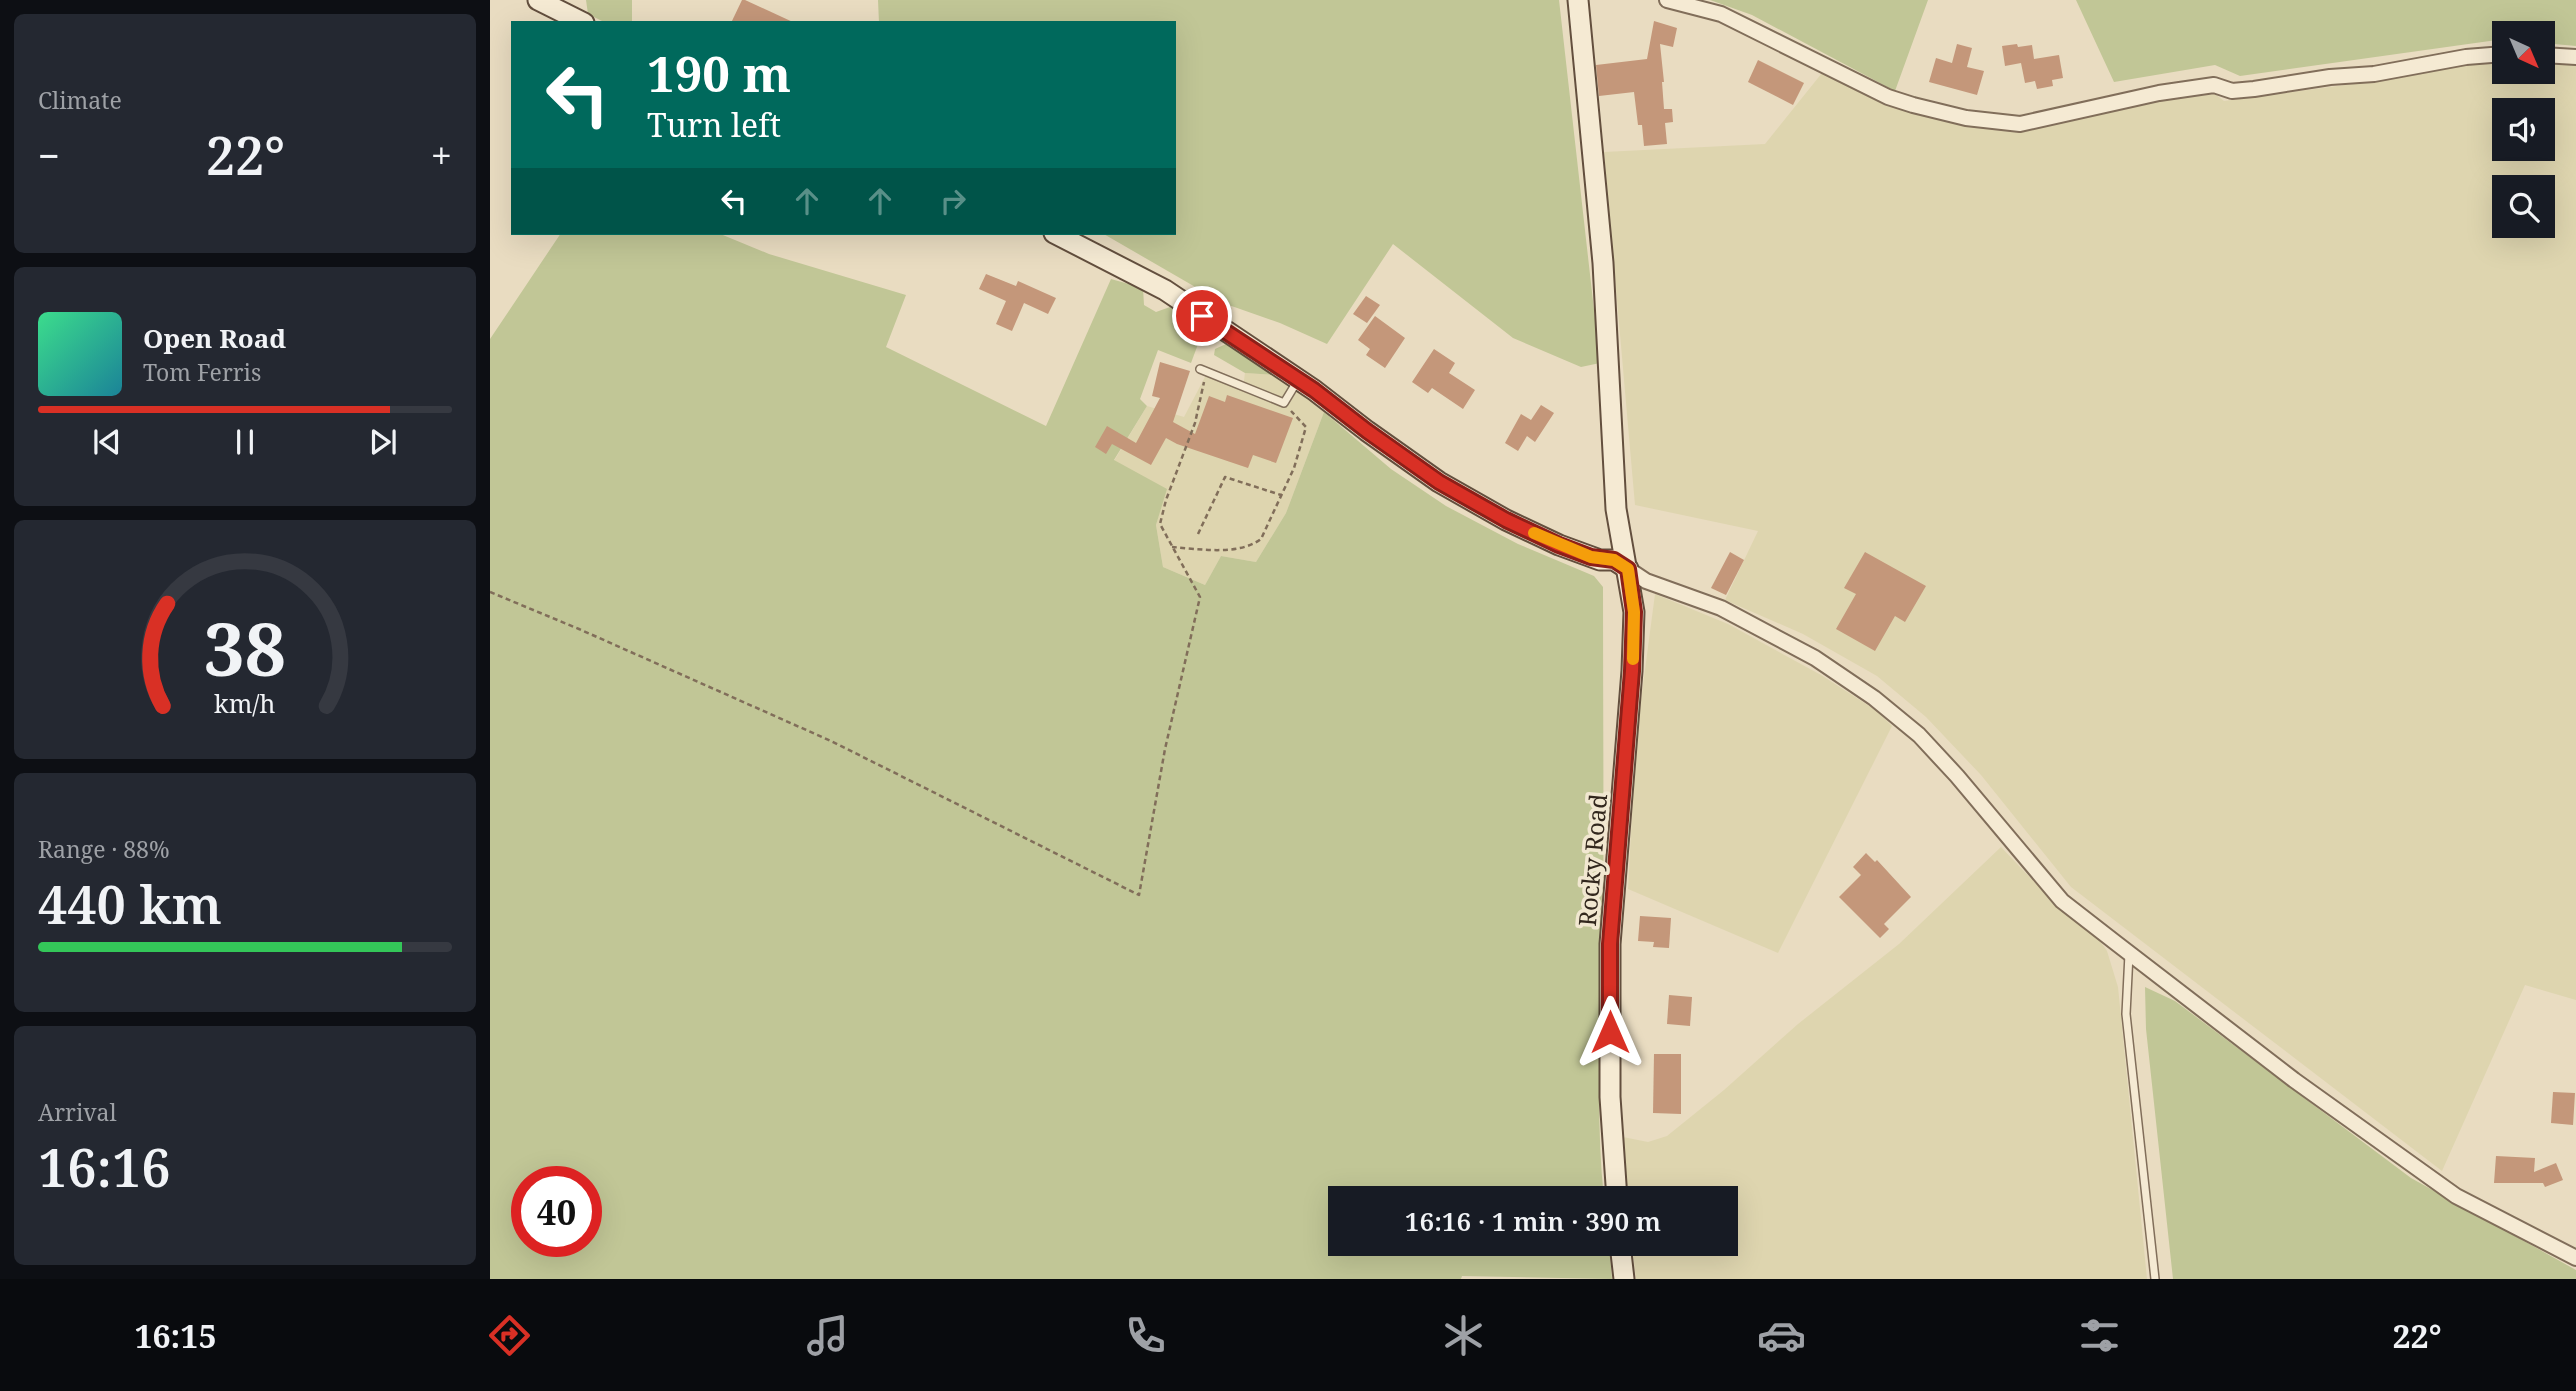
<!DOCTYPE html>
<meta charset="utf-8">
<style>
:root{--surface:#171b24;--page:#242831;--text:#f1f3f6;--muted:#9ea1a6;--line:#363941;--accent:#d93025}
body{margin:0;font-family:"Noto Serif",serif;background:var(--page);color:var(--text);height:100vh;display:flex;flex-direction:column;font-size:26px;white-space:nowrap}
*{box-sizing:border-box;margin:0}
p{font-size:23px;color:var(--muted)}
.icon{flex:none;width:38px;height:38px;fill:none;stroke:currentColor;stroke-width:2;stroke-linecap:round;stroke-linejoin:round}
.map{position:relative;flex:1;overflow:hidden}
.details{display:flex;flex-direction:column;gap:14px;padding:14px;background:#0d0f14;width:490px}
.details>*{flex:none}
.top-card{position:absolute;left:21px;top:21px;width:665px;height:214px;border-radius:0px;box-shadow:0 7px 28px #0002;background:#00695c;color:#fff;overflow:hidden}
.needle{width:46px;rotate:136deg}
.buttons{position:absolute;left:2002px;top:21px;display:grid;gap:14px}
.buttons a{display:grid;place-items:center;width:63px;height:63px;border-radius:0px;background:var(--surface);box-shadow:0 7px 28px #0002;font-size:35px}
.speed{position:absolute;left:21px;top:1166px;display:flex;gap:14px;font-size:35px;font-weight:700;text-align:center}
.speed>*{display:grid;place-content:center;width:91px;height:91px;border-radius:50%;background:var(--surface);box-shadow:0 7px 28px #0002;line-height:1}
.speed .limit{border:10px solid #d22;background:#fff;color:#111}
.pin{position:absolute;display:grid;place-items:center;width:60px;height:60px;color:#fff;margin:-30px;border:4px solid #fff;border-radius:50%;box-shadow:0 2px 7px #0007}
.me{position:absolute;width:77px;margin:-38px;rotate:0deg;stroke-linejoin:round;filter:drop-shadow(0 0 5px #0008)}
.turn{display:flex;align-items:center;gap:24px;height:147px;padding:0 21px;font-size:32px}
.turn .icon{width:91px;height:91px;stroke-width:2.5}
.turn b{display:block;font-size:49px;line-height:60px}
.lanes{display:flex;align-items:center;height:66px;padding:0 21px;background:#0003;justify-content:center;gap:35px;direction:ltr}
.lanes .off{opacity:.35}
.big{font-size:52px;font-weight:600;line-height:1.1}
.details .tile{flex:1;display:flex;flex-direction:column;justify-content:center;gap:10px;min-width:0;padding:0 24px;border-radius:10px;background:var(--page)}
.details .dial{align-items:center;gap:0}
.dial svg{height:182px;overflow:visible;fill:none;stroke:var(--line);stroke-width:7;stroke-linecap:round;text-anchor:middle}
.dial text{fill:var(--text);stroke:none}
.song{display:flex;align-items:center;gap:21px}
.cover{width:84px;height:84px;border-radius:10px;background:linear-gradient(135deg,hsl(150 70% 55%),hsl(190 70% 35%))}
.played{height:7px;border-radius:4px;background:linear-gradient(90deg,var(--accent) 85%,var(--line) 85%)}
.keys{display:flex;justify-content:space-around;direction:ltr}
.heat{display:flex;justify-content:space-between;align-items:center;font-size:38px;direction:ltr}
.charge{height:10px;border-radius:5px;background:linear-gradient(90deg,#34c759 88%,var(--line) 0)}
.trip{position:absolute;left:838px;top:1186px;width:410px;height:70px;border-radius:0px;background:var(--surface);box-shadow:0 7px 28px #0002;font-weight:600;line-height:70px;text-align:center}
.dock{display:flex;height:112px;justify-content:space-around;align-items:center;background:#090b0e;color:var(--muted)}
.dock .icon{width:49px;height:49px}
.dock .active{color:var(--accent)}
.dock b{font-size:32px;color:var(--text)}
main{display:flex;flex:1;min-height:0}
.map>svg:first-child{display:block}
</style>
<main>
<section class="details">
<div class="tile"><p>Climate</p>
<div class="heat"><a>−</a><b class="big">22°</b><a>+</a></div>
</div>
<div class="tile">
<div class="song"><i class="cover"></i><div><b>Open Road</b><p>Tom Ferris</p></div></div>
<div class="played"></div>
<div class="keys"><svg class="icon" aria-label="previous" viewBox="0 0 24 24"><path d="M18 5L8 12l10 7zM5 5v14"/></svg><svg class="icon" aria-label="pause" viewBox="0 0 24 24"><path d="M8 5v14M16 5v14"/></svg><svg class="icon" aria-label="next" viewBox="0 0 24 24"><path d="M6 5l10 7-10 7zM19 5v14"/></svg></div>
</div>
<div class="tile dial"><svg viewBox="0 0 100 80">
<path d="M14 69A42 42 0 1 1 86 69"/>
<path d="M14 69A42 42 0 0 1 16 24" stroke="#d93025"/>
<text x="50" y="56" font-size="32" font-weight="700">38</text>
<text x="50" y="72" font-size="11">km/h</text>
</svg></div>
<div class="tile"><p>Range · 88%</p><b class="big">440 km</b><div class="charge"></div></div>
<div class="tile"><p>Arrival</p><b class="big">16:16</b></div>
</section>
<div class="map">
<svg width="2086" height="1279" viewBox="0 0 2086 1279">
<rect width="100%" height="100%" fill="#e9dcc1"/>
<g fill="#ded5af" fill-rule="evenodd">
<path d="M2053,62L2086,63V1000L2035,985L1952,1171L1581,887L1491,775L1436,717L1387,676L1313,634L1235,600L1268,531L1145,505L1114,152L1275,144L1332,73L1433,115L1500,129L1536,128L1661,102L1725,94L1734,101L1909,78L1978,65L2014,63V72H2053ZM2014,110H2053V149H2014ZM2014,187H2053V226H2014Z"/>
<path d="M755,373L787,375L834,412L796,513L766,562L731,556L715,585L673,567L666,525L676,489L624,461L657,406L694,417L716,375L753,387Z"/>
<path d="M1165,594L1238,624L1331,675L1387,711L1402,726L1288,953L1138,889L1146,738Z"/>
<path d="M1511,847L1571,910L1610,941L1617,951L1628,987L1657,1279H1146L1142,1244H1236V1199H1137L1133,1137L1158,1142L1177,1136L1234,1090L1308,1024L1409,944Z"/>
</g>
<g fill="#c1c696" fill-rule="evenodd">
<path d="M96,0H142V23H116L98,14Z"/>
<path d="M388,0H1069L1110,363L1091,367L1023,338L903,244L837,344L790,323L733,303L612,233H684V23H389Z"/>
<path d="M1220,0H1438L1405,91L1262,15Z"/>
<path d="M1586,0H2086V46L2053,43V33H2014V39L1750,76L1725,65L1624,82Z"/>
<path d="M71,233H228L279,254L416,295L396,347L556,426L621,279L653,288L654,305L666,312L680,307L714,328L701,363L668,350L650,399L657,406L624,460L677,489L666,525L673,567L715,585L731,556L766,562L796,513L834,412L901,469L956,506L1028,544L1104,576L1113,587C1113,706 1114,825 1113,944C1111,1029 1105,1114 1114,1199H850V1244H1119L1122,1279L972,1276L971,1279H0V339ZM37,1181H96V1241H37Z"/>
<path d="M736,344L787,375L755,373L724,355L725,349Z"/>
<path d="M1655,987L1685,1001L1921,1178L2086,1270V1279H1683L1656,1029Z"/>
</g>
<g fill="#c4977a">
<path d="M252,0H255L305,23H241Z"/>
<path d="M1164,21L1187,28L1183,47L1170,44L1174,82H1172L1174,109H1182L1183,122L1175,123L1177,144L1154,146L1152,125H1148L1144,92L1109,96L1106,65L1157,59Z"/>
<path d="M1467,44L1482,48L1477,67L1494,71L1487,95L1439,82L1446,58L1462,63Z"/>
<path d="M1527,44L1528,47L1542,45L1544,59L1569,55L1573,78L1562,80L1563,86L1547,89L1545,81L1535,83L1531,63L1515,66L1512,46Z"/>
<path d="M1268,60L1314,83L1303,105L1258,82Z"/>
<path d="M496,274L526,286L528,281L566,298L558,314L534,303L522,331L506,324L516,301L489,289Z"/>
<path d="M876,296L890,305L877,323L863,314Z"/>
<path d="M885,316L915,338L895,368L876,355L880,349L868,340Z"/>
<path d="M944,349L965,363L959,373L985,390L973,409L942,388L938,393L922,382Z"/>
<path d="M670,362L700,371L683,422L705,434L719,396L735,402L737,395L803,418L786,463L763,455L758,468L687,444L676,438L661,465L622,444L616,454L605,447L617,426L646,443L670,398L662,396Z"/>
<path d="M1051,405L1064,413L1045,442L1037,436L1028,451L1015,443L1031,414L1041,420Z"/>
<path d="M1240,552L1254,560L1236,595L1221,588Z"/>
<path d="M1375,552L1436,586L1415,622L1405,616L1385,651L1346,629L1366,594L1354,588Z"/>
<path d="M1376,853L1385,862L1387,860L1421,897L1394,924L1399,929L1390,938L1349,897L1371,875L1363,867Z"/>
<path d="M1150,916L1181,918L1179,948L1163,947L1164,942L1148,941Z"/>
<path d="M1179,995L1202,997L1200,1026L1177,1024Z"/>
<path d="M1164,1054H1191V1114L1163,1113Z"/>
<path d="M2063,1092L2085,1093L2083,1125L2061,1123Z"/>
<path d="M2006,1156L2045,1158L2044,1172L2066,1163L2073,1180L2055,1187L2053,1183H2004Z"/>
</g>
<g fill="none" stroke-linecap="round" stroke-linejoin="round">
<defs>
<g id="lane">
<path d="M710,369L794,403L808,380"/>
<path d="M1639,954L1636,1014L1665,1279"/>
</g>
<g id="street">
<path d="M1177,0L1231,14L1398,97L1423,105L1476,118L1530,124L1669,93L1724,85L1742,91L1764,89L1840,77L1884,74L1976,57L2014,54"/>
<path d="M2053,55L2086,57"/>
<path d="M1138,569L1156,581L1231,608L1325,658L1384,698L1429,735L1467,776L1572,901L1626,943L1804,1080L1966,1196L2086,1258"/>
</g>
<g id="secondary">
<path d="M48,0L94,23"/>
<path d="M1088,0L1113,263L1126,509L1144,612L1142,671L1120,944V1097L1127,1199"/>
<path d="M564,233L675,290L824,390L877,431L949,482L1016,520L1069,545L1110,560H1124L1138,569"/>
<path d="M1130,1244L1134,1279"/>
</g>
</defs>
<use href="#lane" stroke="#816e5a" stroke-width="10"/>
<use href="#street" stroke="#816e5a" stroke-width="18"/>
<use href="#secondary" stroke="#634f3e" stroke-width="23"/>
<g stroke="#816e5a" stroke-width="2.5" stroke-dasharray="5 3.5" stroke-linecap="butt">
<path d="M708,534L735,477L791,495"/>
<path d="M682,547C710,549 748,556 771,539L804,468L816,427L801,411"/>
<path d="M0,592L89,629L341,741L649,895L675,749L710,597L670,524L676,500L705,423L714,382"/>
</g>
<use href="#lane" stroke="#f5ead3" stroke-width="7"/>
<use href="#street" stroke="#f5ead3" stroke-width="14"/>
<use href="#secondary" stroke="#f5ead3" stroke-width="19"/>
</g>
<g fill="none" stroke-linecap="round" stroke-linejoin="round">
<defs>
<path id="route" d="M712,316L824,390L877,431L949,482L1016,520L1069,545L1101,557L1124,560L1138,569L1144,612L1142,671L1120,944V1032"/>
</defs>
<use href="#route" stroke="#8d1f18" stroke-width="18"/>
<use href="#route" stroke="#d93025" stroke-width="12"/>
<path stroke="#f59e0b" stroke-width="12" d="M1044,533L1101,557L1124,560L1138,569L1144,612L1143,659"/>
</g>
<g text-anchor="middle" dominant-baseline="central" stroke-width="7" stroke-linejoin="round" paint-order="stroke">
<g font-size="24" fill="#32271d" stroke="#f1e7d0">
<text transform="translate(1102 860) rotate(-85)">Rocky Road</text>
</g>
</g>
</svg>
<div class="buttons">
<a><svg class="needle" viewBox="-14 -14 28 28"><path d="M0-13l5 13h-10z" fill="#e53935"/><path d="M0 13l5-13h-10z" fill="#9ea1a6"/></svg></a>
<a><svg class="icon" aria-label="sound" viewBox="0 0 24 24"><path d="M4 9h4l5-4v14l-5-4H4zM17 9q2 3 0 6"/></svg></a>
<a><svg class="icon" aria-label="search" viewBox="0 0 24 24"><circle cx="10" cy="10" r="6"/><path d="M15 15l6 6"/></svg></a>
</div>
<div class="speed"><div class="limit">40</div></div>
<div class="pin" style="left:712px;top:316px;background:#d93025"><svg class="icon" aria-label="arrive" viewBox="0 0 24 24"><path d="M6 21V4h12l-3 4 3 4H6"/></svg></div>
<svg class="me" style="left:1120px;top:1032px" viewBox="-20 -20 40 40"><path d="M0-17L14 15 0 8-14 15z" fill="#d93025" stroke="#fff" stroke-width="4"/></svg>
<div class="trip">16:16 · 1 min · 390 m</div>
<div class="top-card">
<div class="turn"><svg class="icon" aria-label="left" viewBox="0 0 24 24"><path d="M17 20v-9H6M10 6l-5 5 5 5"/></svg><div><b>190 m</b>Turn left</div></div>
<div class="lanes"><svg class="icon" aria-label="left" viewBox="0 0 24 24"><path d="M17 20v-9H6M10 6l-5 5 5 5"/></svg><svg class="icon off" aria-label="ahead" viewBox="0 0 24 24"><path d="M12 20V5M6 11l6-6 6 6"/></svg><svg class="icon off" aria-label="ahead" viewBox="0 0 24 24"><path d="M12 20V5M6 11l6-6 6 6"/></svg><svg class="icon off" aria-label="right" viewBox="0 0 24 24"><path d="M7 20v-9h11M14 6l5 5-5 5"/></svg></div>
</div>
</div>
</main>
<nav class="dock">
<b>16:15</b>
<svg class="icon active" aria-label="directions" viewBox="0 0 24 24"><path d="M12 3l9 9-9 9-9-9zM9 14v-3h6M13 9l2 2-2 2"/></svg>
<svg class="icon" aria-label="music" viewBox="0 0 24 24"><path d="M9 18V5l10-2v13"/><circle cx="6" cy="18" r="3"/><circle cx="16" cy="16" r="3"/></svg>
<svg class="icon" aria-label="phone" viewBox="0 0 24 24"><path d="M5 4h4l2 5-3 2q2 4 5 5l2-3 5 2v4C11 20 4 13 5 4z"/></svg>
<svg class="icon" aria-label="climate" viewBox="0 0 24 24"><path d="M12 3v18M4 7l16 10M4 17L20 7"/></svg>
<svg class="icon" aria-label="car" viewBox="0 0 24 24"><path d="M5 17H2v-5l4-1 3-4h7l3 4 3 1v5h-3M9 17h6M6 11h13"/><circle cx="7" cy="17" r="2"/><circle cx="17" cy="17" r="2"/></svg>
<svg class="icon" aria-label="filters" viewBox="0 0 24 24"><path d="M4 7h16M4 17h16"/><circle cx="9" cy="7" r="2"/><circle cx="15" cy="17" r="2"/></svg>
<b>22°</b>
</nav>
